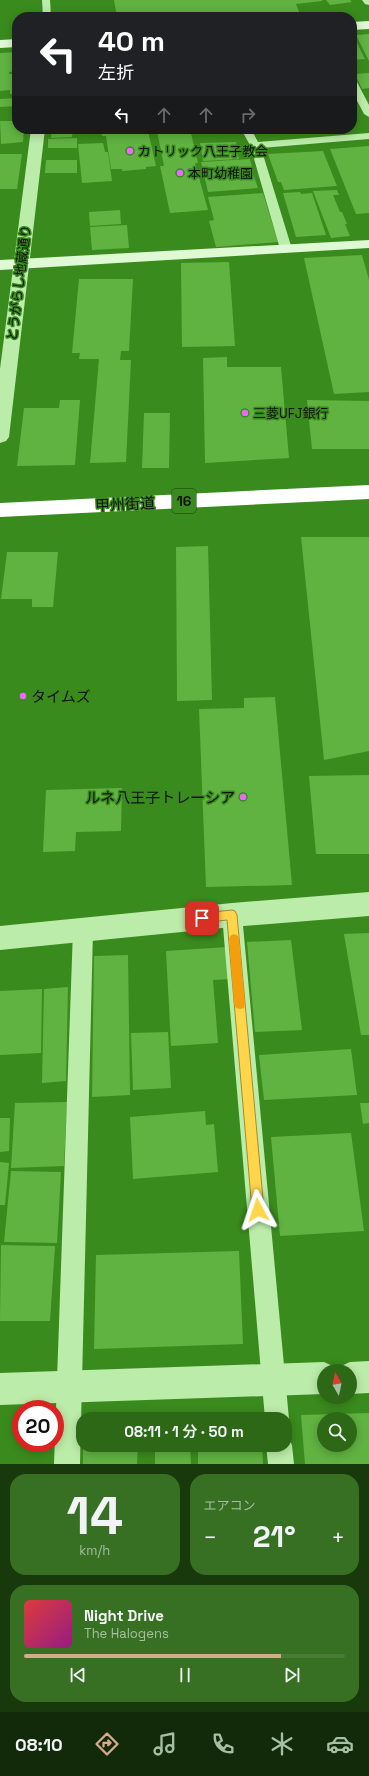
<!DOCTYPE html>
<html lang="ja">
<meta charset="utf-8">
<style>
:root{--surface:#2c6816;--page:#387023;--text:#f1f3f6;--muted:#a6bea1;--line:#487b35;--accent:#d6ab8b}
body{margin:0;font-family:"Space Grotesk","Noto Sans JP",sans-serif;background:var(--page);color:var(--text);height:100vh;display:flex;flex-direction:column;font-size:15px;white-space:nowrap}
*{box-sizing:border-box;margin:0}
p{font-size:13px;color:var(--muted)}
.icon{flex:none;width:22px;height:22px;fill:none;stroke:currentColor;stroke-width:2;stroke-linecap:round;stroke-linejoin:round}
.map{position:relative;height:1464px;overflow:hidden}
.drawer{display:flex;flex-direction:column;gap:10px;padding:10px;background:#18390c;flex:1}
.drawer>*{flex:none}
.banner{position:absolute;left:12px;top:12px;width:345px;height:122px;border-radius:16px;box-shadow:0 2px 10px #0003;background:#202124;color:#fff;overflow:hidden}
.needle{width:26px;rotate:351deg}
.controls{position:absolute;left:317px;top:1364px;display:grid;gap:8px}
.controls a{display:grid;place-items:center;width:40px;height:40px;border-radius:50%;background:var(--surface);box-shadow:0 2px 10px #0003;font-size:20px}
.speed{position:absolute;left:12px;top:1400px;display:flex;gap:8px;font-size:20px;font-weight:700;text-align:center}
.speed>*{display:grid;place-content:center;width:52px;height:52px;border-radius:50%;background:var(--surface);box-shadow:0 2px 10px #0003;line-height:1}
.speed .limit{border:6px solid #d22;background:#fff;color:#111}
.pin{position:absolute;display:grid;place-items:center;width:34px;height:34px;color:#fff;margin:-17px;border-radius:8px;box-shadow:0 2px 6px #0006}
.me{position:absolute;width:44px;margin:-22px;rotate:355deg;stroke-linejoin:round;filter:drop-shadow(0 0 3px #0008)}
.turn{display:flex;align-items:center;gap:14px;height:84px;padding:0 20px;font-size:18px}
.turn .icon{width:52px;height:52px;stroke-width:2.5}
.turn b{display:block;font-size:28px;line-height:34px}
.lanes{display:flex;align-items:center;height:38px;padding:0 20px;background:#0003;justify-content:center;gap:20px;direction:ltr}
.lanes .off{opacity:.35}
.big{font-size:30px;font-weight:600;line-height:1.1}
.drawer .widget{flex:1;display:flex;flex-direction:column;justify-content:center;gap:6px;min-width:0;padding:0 14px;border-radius:16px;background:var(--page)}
.drawer .dial{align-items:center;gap:0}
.dial b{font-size:52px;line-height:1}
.song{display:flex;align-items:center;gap:12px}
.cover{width:48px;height:48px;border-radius:6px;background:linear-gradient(135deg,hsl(0 70% 55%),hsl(310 70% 35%))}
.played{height:4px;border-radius:2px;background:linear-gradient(90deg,var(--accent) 80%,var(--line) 80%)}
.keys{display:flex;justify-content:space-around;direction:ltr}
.heat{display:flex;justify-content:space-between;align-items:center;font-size:22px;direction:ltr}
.drawer .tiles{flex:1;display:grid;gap:10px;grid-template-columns:1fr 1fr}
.widget:last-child{grid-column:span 2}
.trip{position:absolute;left:76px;top:1412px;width:216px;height:40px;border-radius:16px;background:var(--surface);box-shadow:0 2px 10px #0003;font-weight:600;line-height:40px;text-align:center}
.tab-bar{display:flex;height:64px;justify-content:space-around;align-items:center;background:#122a09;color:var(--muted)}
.tab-bar .icon{width:28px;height:28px}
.tab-bar .selected{color:var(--accent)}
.tab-bar b{font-size:18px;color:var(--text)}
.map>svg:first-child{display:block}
</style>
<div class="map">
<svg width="369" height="1464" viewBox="0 0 369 1464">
<rect width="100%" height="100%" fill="#3a8b1d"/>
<g fill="#60b241" fill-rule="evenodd">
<path d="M114,0H322V1L296,4L301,17H117Z"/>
<path d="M326,0H350L352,2L330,5Z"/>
<path d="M352,33L365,59L352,60Z"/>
<path d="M369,34V61L356,35Z"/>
<path d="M17,52V71L9,72V74H15V80H17V94H10V90L0,91V53Z"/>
<path d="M369,73V88L362,89L355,74Z"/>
<path d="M17,98V106L0,107V99Z"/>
<path d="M0,121H17V129H24L23,142L1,144Z"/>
<path d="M52,129H73L72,137L51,138Z"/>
<path d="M101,129H139L140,132L148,131L156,166L146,167V169L122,171V169H111L106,136H102Z"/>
<path d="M153,129H190L198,163H195L208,210L170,213L160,166H164L157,131H154Z"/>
<path d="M192,129H222V130L194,133Z"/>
<path d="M77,138V148H48V139Z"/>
<path d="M236,142L239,159L203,161L200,143Z"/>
<path d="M103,143L105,152H108L112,181L82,183L78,144Z"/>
<path d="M369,146V213L356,214L330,149Z"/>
<path d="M323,151L337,186L284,190L281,182H278L268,154Z"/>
<path d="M0,154H22L17,189H0Z"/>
<path d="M250,159L252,167H249L250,171H252L258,188L208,192L201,162Z"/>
<path d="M46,160H77V173H45Z"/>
<path d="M337,190L339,195H333L340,212H342L347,224H345L350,236L331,238L313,191Z"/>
<path d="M300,192L301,194L312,193L326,235L296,237L283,193Z"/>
<path d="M263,193L278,242L216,247L209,221L214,220L208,197Z"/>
<path d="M120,210L121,224L90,226L89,212Z"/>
<path d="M127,225L129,248L92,250L90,227Z"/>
<path d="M362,255L369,280V392L334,394L304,258Z"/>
<path d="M229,262L235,346L182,347L181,263Z"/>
<path d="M79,279H133L129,351H121L120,360H131L126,462L90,463L99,359H79L80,353H72Z"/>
<path d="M227,357V367H281L289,458L205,463L203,358Z"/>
<path d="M60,400H80L75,465L17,466L24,408H59Z"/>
<path d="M307,400L369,401V449H312Z"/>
<path d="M144,413H170L169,468H142Z"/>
<path d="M301,537H369V751L324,760Z"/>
<path d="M208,546L212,700L177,701L176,547Z"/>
<path d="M7,552H58L53,607H32V599H1Z"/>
<path d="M275,697L292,885L206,887L199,709L244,708V698Z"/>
<path d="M369,775V854H316L309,776Z"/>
<path d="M122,788L121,831L76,832L75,851L43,852L46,790Z"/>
<path d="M369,933V1035H361L344,934Z"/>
<path d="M291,940L302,1030L255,1032L247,942Z"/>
<path d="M228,947L232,979L213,980L218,1043L171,1046L166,951Z"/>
<path d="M128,955L130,1095L92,1097L94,956Z"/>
<path d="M68,987L66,1081L42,1083L44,989Z"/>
<path d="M42,989L41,1053L0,1055V991Z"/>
<path d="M168,1032L171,1088L133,1090L131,1033Z"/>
<path d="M351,1049L357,1095L264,1100L259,1055Z"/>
<path d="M67,1102L64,1166L11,1168L15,1103Z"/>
<path d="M360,1103H369V1123L363,1124Z"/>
<path d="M205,1111L206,1125L214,1124L218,1172L133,1179L130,1117Z"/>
<path d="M0,1118H10L9,1151L0,1152Z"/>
<path d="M351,1133L364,1231L280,1236L271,1137Z"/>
<path d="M0,1162L9,1163L5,1205H0Z"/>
<path d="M11,1171L61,1172L57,1243L4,1242Z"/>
<path d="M1,1245L55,1246L50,1321H0Z"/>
<path d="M239,1251L243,1344L94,1349L96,1255Z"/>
<path d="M369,1413V1464H305L301,1415ZM324,1419H350V1445H324Z"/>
<rect x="198" y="1416" width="39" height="3"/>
<path d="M83,1445H138L137,1464H83Z"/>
<path d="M155,1445H190L191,1464H155Z"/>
<path d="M198,1445H262L263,1464H198Z"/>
</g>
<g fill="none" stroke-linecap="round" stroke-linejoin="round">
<g fill="#bceca9" fill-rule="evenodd">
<path d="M42,0H50L51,17H43Z"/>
<path d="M352,79L357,82L369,105V117L364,114L352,91Z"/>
<path d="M241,129H251L258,142L369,133V139L261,148L292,249L290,251H282L280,249L250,145Z"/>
<path d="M232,906L239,909L242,915L289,1419L285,1428V1419H265L222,915L225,909Z"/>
<path d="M83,921L90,923L93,930L80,1464H54L73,930L76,923Z"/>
<path d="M285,1435L288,1436L292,1445L294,1464H268L266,1445H285Z"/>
</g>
<g fill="#bceca9" fill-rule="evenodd">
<path d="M362,0H369V5L365,4Z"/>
<path d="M31,129H45L9,437L6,441L0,443V369Z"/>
<path d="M369,892V916L232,927L0,950V926L232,903Z"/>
<path d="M369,1361V1393L350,1394V1371H337L339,1367L350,1362Z"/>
<path d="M324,1362L335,1367L337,1371H324V1394L0,1405V1373Z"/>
</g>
<g fill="#dff9d5" fill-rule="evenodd">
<path d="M369,21V29L352,30V22Z"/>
<path d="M17,39V47L0,48V40Z"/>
<path d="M369,240V248L0,270V260Z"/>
</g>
<path fill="#fff" fill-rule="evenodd" d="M369,485V499L0,517V503Z"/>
</g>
<path fill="#ffd54a" stroke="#a68a30" d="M232,910L235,911L237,915L264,1210L262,1214L258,1216L254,1214L252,1210L227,920L202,923L198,921L197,918L198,914L202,913Z"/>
<path fill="#f59e0b" d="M234,934L238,936L239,939L245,1004L244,1008L240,1009L236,1008L234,1004L229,939L230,936Z"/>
<g fill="#eb68fc" stroke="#3a8b1d" stroke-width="1.5">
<circle cx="130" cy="151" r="4"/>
<circle cx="180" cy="173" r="4"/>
<circle cx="245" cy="413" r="4"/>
<circle cx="23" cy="696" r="4"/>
<circle cx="243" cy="797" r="4"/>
</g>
<g text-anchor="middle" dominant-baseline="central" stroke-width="3" stroke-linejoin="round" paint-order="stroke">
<g font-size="13" fill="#111" stroke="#3a8b1d" text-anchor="start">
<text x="138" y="151">カトリック八王子教会</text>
<text x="188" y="173">本町幼稚園</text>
<text x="253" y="413">三菱UFJ銀行</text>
</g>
<g font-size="13" fill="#111" stroke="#3a8b1d">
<text transform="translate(19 283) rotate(-83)">とうがらし地蔵通り</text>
</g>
<rect fill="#3a8b1d" stroke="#1d3615" stroke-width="1" x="172" y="489" width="24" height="24" rx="3"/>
<g font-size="14" font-weight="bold" fill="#111">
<text x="184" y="501">16</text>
</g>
<g font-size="15" fill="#111" stroke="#3a8b1d">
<text transform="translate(125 504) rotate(-3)">甲州街道</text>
</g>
<g font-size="15" fill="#111" stroke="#3a8b1d" text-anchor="start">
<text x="31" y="696">タイムズ</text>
<text x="235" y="797" text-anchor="end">ルネ八王子トレーシア</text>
</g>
</g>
</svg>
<div class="controls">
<a><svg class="needle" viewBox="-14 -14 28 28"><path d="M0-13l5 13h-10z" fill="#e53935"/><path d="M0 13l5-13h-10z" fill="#a6bea1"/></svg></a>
<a><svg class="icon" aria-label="search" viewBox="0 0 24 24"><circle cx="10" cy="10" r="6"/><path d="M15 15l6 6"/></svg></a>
</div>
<div class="speed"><div class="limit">20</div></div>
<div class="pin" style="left:202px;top:918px;background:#d93025"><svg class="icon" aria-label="arrive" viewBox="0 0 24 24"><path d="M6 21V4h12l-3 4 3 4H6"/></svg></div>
<svg class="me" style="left:258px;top:1210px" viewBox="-20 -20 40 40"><path d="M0-17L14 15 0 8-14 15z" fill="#ffd54a" stroke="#fff" stroke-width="4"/></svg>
<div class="trip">08:11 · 1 分 · 50 m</div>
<div class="banner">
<div class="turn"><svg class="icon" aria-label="left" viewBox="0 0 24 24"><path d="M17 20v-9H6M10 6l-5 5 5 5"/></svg><div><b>40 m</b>左折</div></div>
<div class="lanes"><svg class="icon" aria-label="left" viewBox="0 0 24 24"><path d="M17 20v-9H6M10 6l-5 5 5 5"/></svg><svg class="icon off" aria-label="ahead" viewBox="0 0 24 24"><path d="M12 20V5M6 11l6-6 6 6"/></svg><svg class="icon off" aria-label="ahead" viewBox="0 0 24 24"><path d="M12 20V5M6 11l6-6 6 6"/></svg><svg class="icon off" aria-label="right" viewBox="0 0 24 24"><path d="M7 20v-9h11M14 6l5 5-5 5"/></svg></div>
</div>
</div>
<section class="drawer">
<div class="tiles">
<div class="widget dial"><b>14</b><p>km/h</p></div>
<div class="widget"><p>エアコン</p>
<div class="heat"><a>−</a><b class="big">21°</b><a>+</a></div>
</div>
<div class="widget">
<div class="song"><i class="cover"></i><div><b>Night Drive</b><p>The Halogens</p></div></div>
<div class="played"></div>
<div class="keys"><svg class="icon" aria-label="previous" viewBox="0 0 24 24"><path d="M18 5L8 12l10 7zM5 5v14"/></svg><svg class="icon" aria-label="pause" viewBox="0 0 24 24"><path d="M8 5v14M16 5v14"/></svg><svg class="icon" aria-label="next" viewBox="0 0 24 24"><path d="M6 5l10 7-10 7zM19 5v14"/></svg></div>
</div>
</div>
</section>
<nav class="tab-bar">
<b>08:10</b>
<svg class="icon selected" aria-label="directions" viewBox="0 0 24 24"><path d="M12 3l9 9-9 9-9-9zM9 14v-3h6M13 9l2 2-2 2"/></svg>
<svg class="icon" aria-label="music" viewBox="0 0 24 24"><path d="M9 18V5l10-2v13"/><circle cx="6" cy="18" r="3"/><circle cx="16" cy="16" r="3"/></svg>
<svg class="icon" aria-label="phone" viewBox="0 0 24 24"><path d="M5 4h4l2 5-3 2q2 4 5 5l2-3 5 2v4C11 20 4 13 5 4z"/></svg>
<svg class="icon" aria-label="climate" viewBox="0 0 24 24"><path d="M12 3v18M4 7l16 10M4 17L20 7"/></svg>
<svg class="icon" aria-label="car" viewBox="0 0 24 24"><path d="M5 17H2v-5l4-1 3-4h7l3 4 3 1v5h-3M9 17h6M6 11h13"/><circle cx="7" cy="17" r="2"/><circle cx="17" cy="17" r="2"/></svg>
</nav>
